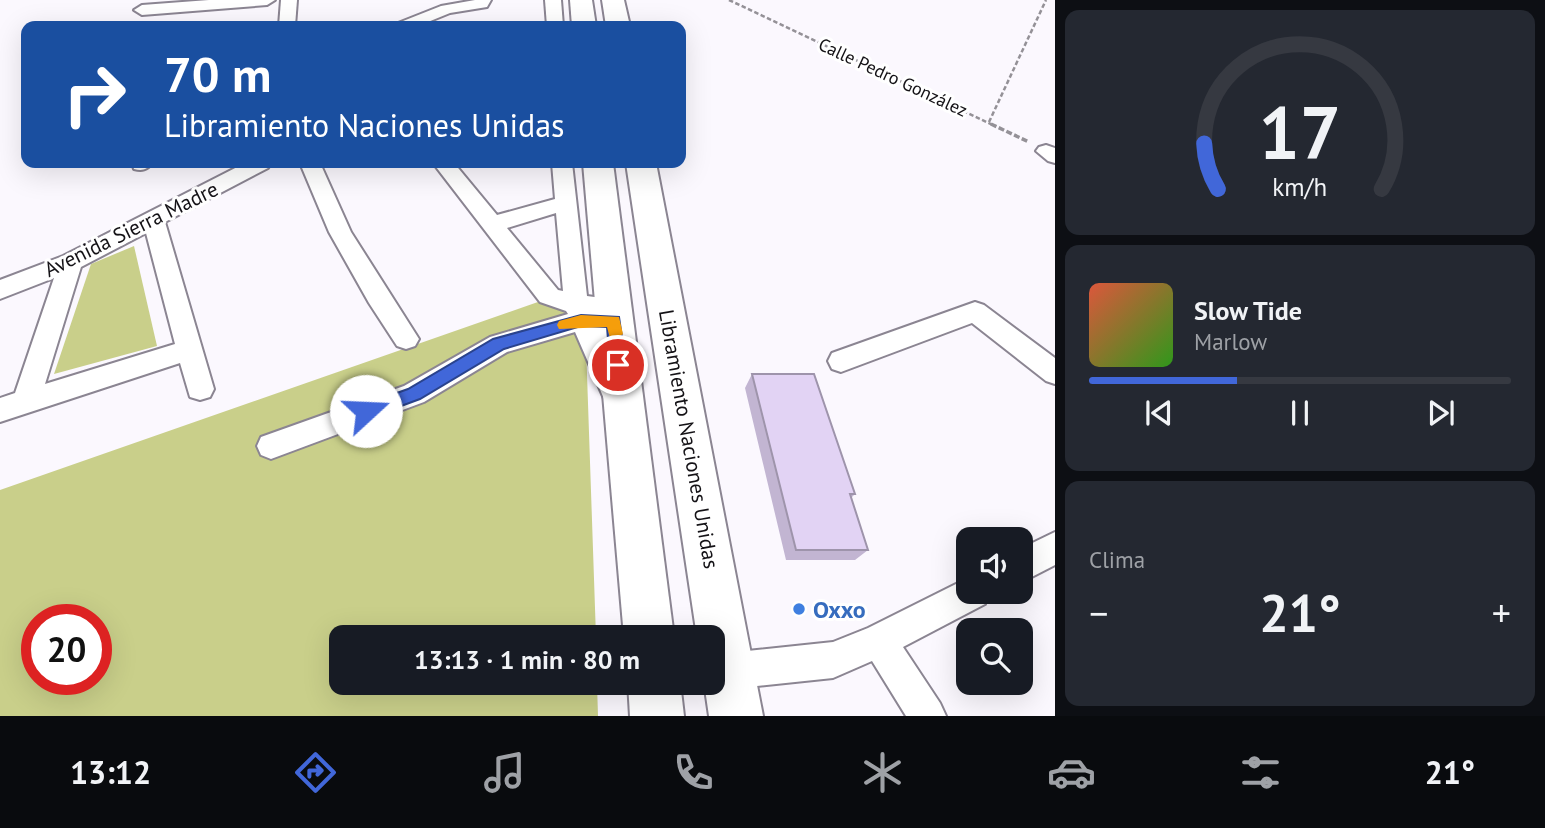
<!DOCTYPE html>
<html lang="es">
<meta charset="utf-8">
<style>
:root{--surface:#171b24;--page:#242831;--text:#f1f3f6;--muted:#9ea1a6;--line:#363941;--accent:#4167d9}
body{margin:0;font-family:"PT Sans",sans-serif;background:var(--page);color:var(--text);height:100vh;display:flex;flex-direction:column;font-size:26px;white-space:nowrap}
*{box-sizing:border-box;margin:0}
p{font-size:23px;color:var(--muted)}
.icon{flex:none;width:38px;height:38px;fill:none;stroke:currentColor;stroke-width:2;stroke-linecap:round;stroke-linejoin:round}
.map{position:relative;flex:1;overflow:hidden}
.panel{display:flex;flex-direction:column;gap:10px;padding:10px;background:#0d0f14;width:490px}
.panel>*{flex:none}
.banner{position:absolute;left:21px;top:21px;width:665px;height:147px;border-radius:14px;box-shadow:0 7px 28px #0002;background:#1a4fa0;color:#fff;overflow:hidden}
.controls{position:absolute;left:956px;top:527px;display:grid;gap:14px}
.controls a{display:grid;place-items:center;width:77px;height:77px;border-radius:14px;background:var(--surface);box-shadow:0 7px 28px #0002;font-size:35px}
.speed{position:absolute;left:21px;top:604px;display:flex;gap:14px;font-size:35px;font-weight:700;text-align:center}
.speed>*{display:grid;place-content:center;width:91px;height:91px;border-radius:50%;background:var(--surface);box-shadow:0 7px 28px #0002;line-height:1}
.speed .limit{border:10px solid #d22;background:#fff;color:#111}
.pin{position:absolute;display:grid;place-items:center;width:60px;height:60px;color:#fff;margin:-30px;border:4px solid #fff;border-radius:50%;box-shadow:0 2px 7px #0007}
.me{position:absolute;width:77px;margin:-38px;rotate:70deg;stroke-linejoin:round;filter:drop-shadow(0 0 5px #0008)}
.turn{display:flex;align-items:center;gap:24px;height:147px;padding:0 28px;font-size:32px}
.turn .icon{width:91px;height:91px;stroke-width:2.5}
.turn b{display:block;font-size:49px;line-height:60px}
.big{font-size:52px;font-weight:700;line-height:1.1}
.panel .widget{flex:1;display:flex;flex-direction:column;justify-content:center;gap:10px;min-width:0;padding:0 24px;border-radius:14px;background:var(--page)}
.panel .dial{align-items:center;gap:0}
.dial svg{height:182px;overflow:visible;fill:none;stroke:var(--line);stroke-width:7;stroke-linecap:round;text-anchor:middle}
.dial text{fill:var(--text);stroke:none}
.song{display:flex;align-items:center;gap:21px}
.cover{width:84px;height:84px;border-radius:10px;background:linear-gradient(135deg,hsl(10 70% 55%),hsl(110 70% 35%))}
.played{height:7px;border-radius:4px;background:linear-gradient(90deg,var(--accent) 35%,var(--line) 35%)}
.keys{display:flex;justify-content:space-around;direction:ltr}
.heat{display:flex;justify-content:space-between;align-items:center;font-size:38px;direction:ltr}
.trip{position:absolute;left:329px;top:625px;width:396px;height:70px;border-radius:14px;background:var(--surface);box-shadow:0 7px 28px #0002;font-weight:700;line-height:70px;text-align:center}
.menu{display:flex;height:112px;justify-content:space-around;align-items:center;background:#090b0e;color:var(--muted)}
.menu .icon{width:49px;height:49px}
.menu .on{color:var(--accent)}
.menu b{font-size:32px;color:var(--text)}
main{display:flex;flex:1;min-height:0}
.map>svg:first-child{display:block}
</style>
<main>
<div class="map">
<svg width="1055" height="716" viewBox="0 0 1055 716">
<rect width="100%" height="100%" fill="#fbf8fe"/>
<g fill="#c9cf8a" fill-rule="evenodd">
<path d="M134,246L157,346L54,374L91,264Z"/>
<path d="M555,296L586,345L596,637H341V682L597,683L598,716H0V490ZM37,620H96V679H37Z"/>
</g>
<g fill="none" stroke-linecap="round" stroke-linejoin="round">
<defs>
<g id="minor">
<path d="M209,0H275L267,5L142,15L134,10L142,5Z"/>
<path d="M281,0H297L295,26H279Z"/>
<path d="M475,0H491L487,7L450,13L418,26H396L398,23L441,6Z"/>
<path d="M545,0H561L563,26H547Z"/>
<path d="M1046,145L1055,148V163L1048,161L1036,151L1039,147Z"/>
<path d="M132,163H152C147,170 142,171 134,169Z"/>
<path d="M245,163H271L268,168L165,222L214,389L210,397L200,400L190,397L180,363L0,422V398L15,393L54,278L0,299V280L63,256ZM146,233L175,344L45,384L81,267Z"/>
<path d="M300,163H320L351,232L419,339L415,346L406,349L397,346L369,303L329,232Z"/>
<path d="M433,163H454L497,215L555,199L552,163H572L587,296L602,298L605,305L602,311L623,314L627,321L623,328L600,330L629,393L625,401L615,404L605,401L575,332L507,352L424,402L271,459L261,455L257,446L261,437L404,386L490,337L568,314L566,311L540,302ZM556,213L563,291L558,290L507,228Z"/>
<path d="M975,302L984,305L1055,358V384L1046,381L972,323L841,372L832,369L828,361L832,353Z"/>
<path d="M1055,532V565L1020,583V549Z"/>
<path d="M968,578V592H989L985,604L903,647L940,703L946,716H906L872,661L833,678L728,689L711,682L712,653L719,650L728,653L833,642L868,628Z"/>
</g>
<g id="highway">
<path d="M570,0H592L596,26H572Z"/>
<path d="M602,0H624L630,26H606Z"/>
<path d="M583,163H613L674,637H624Z"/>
<path d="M626,163H656L763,716H709L704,682H712V637H697Z"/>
<path d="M628,682H680L684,716H630Z"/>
</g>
</defs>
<use href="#minor" stroke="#8b8592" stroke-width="4"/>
<use href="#highway" stroke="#8b8592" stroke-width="4"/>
<g stroke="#949197" stroke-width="2.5" stroke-dasharray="4.5 2.5" stroke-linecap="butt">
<path d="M729,0L995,126"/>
<path d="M989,122L1046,0"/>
</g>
<path stroke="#949197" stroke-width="3.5" stroke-dasharray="6 2.5" stroke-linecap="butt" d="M991,124L1029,142"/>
<use href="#minor" fill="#fff" fill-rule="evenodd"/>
<use href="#highway" fill="#fff" fill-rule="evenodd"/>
</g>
<path fill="#c2b5d2" d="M752,374L855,494L851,498L868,550L855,560H786L745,388Z"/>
<path fill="#e2d3f4" stroke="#9e94ab" stroke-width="2" d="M752,374H814L855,494H850L868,550H796Z"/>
<path fill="#4167d9" stroke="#2a438d" stroke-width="2" d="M581,315L619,317L626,365L624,370H613L610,365L607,327L581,326L504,349L420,399L366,419L360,417L358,411L360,406L408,389L493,339Z"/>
<path fill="#f59e0b" d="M581,315L619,317L623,334L615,340L610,338L607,327L559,329L557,325L559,321Z"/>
<circle fill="#3f7fe0" stroke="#fff" stroke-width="2.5" cx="799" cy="609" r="7"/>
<g text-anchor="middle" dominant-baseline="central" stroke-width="6" stroke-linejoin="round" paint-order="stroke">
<g font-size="18" fill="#141216" stroke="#fff">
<text transform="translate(893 77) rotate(25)">Calle Pedro González</text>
</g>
<g font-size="21" fill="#141216" stroke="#fff">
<text transform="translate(131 229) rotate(-26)">Avenida Sierra Madre</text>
<text transform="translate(689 439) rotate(80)">Libramiento Naciones Unidas</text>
</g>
<g font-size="24" font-weight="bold" fill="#366cbe" stroke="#fff" text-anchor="start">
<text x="813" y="609">Oxxo</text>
</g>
</g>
</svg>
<div class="controls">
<a><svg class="icon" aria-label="sound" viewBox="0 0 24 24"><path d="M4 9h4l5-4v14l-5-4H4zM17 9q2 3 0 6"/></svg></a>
<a><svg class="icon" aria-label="search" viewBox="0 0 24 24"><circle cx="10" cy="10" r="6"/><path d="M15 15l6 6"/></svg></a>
</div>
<div class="speed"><div class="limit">20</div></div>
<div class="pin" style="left:618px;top:365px;background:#d93025"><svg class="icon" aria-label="arrive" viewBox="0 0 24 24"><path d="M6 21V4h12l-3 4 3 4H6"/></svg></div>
<svg class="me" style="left:366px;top:411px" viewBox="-20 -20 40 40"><circle r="19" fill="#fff"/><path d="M0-13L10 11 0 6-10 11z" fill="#4167d9"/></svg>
<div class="trip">13:13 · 1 min · 80 m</div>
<div class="banner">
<div class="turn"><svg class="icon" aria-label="right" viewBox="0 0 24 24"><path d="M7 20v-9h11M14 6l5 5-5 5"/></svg><div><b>70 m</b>Libramiento Naciones Unidas</div></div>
</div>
</div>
<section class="panel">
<div class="widget dial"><svg viewBox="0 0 100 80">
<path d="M14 69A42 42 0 1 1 86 69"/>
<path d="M14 69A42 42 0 0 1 8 49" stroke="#4167d9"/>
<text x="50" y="56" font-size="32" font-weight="700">17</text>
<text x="50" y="72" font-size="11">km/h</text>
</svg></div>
<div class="widget">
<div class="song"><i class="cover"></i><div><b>Slow Tide</b><p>Marlow</p></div></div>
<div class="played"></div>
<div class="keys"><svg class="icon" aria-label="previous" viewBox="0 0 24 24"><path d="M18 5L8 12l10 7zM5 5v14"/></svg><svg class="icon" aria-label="pause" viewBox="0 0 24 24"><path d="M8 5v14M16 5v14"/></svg><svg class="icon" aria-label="next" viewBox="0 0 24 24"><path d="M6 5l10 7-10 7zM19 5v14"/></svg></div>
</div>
<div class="widget"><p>Clima</p>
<div class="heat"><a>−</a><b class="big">21°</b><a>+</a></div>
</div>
</section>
</main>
<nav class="menu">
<b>13:12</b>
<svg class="icon on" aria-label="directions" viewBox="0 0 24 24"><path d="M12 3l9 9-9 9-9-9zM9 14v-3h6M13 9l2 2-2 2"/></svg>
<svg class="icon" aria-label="music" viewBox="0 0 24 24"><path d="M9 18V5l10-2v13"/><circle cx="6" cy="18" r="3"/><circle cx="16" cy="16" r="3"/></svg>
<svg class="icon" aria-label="phone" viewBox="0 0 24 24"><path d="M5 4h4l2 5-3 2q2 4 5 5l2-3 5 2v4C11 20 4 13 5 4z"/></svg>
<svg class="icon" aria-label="climate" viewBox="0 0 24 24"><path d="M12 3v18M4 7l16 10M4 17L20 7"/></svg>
<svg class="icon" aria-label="car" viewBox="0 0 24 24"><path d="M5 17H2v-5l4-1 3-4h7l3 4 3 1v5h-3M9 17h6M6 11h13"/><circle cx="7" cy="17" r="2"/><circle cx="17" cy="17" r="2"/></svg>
<svg class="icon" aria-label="filters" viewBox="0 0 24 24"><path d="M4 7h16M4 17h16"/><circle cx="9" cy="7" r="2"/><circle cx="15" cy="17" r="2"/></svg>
<b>21°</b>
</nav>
